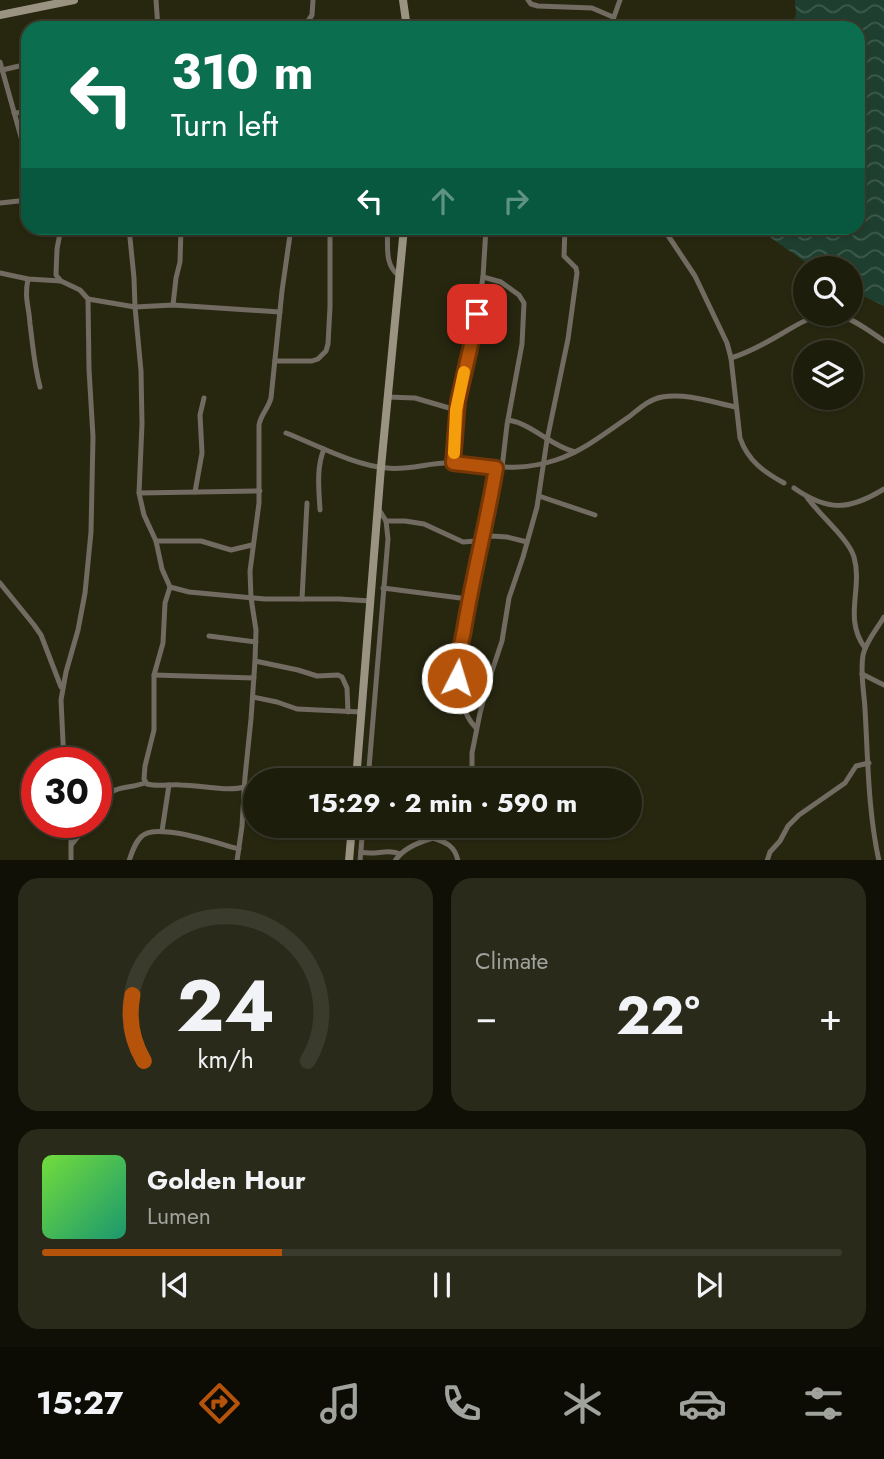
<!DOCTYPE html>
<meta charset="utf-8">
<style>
:root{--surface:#1d1d0c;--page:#2a2a1a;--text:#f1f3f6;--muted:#a0a29d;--line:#3b3b2d;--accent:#b45309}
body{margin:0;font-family:Jost,sans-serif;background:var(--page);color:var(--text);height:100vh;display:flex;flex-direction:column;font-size:26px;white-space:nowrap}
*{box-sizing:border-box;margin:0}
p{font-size:23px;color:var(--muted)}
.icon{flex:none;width:38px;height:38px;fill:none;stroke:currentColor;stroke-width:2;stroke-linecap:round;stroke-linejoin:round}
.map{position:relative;height:860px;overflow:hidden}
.drawer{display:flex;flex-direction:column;gap:18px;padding:18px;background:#101007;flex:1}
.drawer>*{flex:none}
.guide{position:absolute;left:21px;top:21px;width:844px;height:214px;border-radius:21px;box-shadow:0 2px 5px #0004,0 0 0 2px var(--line);background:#0b6e4f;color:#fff;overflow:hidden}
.controls{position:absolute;left:793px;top:256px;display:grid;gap:14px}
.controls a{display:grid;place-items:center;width:70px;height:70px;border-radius:50%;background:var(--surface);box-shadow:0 2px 5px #0004,0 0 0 2px var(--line);font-size:35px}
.speed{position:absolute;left:21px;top:747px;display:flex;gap:14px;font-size:35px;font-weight:700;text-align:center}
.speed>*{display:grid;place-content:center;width:91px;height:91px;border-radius:50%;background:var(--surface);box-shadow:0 2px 5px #0004,0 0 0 2px var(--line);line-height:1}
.speed .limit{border:10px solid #d22;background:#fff;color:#111}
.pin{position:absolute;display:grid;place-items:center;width:60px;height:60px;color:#fff;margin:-30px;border-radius:14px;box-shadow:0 4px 10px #0006}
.me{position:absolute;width:77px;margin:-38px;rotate:5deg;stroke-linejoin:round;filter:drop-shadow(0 0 5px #0008)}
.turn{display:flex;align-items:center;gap:24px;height:147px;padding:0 35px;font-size:32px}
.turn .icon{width:91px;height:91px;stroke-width:2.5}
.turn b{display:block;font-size:49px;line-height:60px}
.lanes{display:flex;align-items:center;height:66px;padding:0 35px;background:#0003;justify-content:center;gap:35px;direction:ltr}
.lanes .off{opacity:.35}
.big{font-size:52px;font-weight:700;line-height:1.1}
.drawer .tile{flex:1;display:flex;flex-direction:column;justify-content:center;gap:10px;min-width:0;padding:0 24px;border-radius:21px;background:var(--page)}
.drawer .dial{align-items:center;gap:0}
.dial svg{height:182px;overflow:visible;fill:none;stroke:var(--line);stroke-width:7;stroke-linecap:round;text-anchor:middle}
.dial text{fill:var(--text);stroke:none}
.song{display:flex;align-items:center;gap:21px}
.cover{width:84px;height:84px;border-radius:10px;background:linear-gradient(135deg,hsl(100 70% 55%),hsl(160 70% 35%))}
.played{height:7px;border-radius:4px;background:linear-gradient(90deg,var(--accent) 30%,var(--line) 30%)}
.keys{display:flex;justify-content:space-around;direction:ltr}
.heat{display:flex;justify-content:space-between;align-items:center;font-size:38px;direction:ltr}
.drawer .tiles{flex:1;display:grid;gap:18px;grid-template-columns:1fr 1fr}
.tile:last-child{grid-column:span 2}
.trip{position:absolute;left:243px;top:768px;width:399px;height:70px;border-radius:35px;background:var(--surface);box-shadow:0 2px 5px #0004,0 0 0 2px var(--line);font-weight:700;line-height:70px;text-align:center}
.tabs{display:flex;height:112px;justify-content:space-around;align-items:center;background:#0c0c05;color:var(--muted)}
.tabs .icon{width:49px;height:49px}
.tabs .on{color:var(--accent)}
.tabs b{font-size:32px;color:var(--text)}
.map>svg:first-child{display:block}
</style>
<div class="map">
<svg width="884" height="861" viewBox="0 0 884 861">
<defs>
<pattern id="water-waves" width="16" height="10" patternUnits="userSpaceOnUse" patternTransform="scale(1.75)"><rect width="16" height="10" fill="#1e3f30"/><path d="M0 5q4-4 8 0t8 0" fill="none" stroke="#3f5b4e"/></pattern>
</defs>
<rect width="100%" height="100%" fill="#272710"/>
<path fill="url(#water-waves)" d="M795,0H884V306L851,290L850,268H814L764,233L760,228H858V28H791L796,14Z"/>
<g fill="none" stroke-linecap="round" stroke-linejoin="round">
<g stroke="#716b61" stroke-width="5">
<path d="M156,0L158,28"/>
<path d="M528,0L531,4L538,6L592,8L613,17"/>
<path d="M274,28L299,27L306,24L312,15L313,0"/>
<path d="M610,28L620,0"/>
<path d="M0,62L28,162"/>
<path d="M2,70L28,64"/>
<path d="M14,113L28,112"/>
<path d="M0,203L28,200"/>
<path d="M61,228L57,249L56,275L61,281L80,290L88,299L89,369L93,437L91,532L85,593L78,630L66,672L61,700L64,763"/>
<path d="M129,228L134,278L135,307L141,371L142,424L139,493L144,515L156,541L162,569L170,587L189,592L265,599H339L371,601"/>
<path d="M387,228C389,245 383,263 399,276"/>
<path d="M663,228L695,276L727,343L731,358L740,438C748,461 764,472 784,483"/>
<path d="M0,273L28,279L61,281"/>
<path d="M483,277L501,282L519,295L524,303L522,344L507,425L502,468"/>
<path d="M28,279C24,298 29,306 30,324C33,346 34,365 40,387"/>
<path d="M88,299L135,307L173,305L280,312"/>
<path d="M173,305L176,278L180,262L181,228"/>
<path d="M731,358C747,353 762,345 776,337C796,326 817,309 841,316C857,321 871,332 884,341"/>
<path d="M275,361H312L318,359L326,351L328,344L330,307V228"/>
<path d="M388,397L415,398L456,410"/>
<path d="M508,420C533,424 550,446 575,452"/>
<path d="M286,433C317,445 353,465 387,468C409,471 433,461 456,463C492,466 520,472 556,460C583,451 607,432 630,416C639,409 649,399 662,397C686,393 712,402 735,407"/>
<path d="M453,463L456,410L475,326L483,277L486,228"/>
<path d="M794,488C828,512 850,510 884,489"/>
<path d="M195,492L202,453L200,415L204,398"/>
<path d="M139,493L260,491"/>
<path d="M539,496L595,515"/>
<path d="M807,497C819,515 849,539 854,557C863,589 843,618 865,648"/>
<path d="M320,510C319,490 316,468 324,449"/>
<path d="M386,521H405L424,524L463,542L476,541L491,536L507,537L527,542"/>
<path d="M156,541H201L231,550L252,545"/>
<path d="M0,583L34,625L41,635L61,687"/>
<path d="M170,587L165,603L163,643L154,675V730L145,766L144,779L147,784C158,787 170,784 181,785C199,785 228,792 244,787"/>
<path d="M383,588L468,599"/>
<path d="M302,599L307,503"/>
<path d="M209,636L256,642"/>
<path d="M255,661L298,670L317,676L338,675L342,677L347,688L348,712"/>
<path d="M862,674L884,685"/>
<path d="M154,675L254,678"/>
<path d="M253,697L277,702L297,709L361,712"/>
<path d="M476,728C463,715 456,687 456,668C456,653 462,640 464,626C473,573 487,521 496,468"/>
<path d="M369,770L381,780"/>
<path d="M368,780L388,539L386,521L378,508"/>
<path d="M472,780V753L480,713L487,686L502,641L509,598L523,557L537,507L547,440L568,339L577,273L576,268L564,256L565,228"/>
<path d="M96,812C114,781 118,792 145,783"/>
<path d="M71,822V861"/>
<path d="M162,831L169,785"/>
<path d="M433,838L439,826"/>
<path d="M72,844L90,822"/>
<path d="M361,852C375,856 387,848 400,854"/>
<path d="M129,861C132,852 135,842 142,836C157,822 219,844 239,849"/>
<path d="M237,861L242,826L245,777L251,719L255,661L256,630L251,598L250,571L259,503V425C261,414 268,409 271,398L282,291L291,228"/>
<path d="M360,861L363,826"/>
<path d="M395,861C403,848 419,842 433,838C446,842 455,846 458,861"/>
<path d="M767,861L770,852L780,841L788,826L799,815L845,783L856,766L869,763"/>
<path d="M879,861C868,811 868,760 865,709C864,691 860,673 863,655C866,641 877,629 884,617"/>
</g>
<g stroke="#9b9382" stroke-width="8">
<path d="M403,0L407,28"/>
<path d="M0,15L74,0"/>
<path d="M356,780L381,467L404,228"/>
<path d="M349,861L352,826"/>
</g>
</g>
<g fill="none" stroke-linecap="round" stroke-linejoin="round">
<defs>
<path id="route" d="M457,678C455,659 461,648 464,630C473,575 487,522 496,468L453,463L458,401L470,349L477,314"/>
</defs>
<use href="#route" stroke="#753606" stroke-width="18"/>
<use href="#route" stroke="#b45309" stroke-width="12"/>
<path stroke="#f59e0b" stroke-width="12" d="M454,453L456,410L464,372"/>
</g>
</svg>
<div class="controls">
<a><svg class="icon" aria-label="search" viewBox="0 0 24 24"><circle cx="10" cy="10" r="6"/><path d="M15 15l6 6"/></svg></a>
<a><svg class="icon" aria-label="layers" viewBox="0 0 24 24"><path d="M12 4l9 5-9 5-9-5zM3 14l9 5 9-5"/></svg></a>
</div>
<div class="speed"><div class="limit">30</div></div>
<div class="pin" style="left:477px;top:314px;background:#d93025"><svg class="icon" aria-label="arrive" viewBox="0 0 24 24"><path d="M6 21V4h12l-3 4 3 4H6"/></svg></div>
<svg class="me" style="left:457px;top:678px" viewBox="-20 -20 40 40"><circle r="17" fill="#b45309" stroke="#fff" stroke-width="3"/><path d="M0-11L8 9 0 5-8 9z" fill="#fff"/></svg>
<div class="trip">15:29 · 2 min · 590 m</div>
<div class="guide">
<div class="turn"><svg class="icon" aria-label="left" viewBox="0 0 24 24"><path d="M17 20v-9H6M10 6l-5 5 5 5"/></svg><div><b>310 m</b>Turn left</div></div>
<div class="lanes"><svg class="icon" aria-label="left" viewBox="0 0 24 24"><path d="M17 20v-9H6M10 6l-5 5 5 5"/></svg><svg class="icon off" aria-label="ahead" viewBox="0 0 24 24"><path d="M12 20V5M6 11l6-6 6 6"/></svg><svg class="icon off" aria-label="right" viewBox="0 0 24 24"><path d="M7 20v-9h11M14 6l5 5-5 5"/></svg></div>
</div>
</div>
<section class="drawer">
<div class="tiles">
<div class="tile dial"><svg viewBox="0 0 100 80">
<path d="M14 69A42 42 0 1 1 86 69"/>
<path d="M14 69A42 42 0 0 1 9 40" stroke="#b45309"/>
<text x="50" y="56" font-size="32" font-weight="700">24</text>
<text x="50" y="72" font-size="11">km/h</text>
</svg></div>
<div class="tile"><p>Climate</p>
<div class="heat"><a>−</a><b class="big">22°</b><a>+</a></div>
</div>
<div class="tile">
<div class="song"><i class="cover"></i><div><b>Golden Hour</b><p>Lumen</p></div></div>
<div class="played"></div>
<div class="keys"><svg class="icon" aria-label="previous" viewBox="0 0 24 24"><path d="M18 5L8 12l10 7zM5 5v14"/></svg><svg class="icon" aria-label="pause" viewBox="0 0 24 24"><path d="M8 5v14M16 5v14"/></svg><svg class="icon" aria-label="next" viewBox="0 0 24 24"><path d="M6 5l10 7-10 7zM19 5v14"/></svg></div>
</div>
</div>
</section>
<nav class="tabs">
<b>15:27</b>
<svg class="icon on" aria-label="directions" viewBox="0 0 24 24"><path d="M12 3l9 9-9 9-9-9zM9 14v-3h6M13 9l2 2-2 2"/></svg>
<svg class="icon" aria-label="music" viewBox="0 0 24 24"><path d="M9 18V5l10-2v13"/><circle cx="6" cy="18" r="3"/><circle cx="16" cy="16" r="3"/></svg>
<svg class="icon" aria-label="phone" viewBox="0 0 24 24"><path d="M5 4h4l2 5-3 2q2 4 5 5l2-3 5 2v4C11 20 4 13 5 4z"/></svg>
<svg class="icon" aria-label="climate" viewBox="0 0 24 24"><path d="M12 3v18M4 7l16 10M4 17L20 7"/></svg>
<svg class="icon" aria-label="car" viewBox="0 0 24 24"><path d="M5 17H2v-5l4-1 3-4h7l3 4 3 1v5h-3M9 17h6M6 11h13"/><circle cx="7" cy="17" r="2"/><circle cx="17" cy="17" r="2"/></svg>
<svg class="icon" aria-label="filters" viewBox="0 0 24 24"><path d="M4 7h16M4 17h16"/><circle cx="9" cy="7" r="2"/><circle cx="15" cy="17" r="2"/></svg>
</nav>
